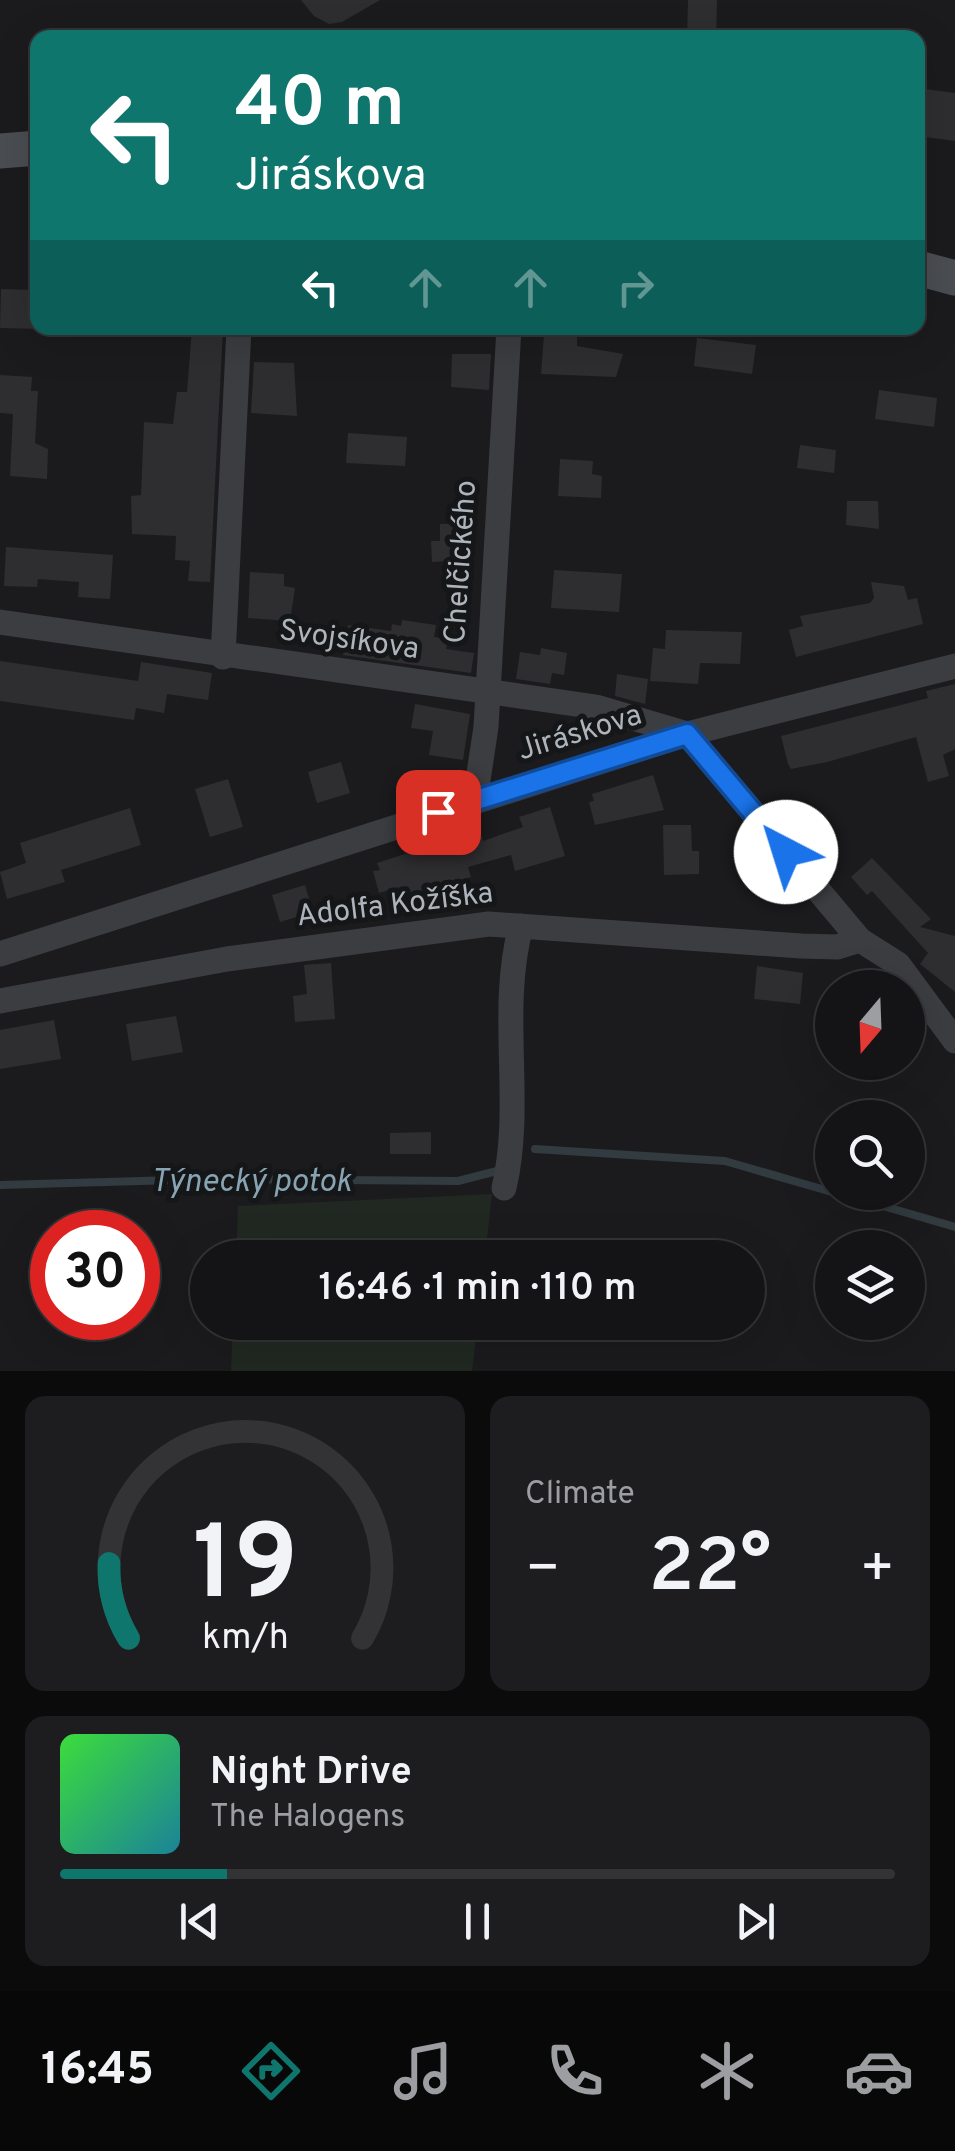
<!DOCTYPE html>
<meta charset="utf-8">
<style>
:root{--surface:#141416;--page:#1d1d1f;--text:#f1f3f6;--muted:#9d9ea1;--line:#333335;--accent:#0f766e}
body{margin:0;font-family:Overpass,sans-serif;background:var(--page);color:var(--text);height:100vh;display:flex;flex-direction:column;font-size:38px;white-space:nowrap}
*{box-sizing:border-box;margin:0}
p{font-size:32px;color:var(--muted)}
.icon{flex:none;width:55px;height:55px;fill:none;stroke:currentColor;stroke-width:2;stroke-linecap:round;stroke-linejoin:round}
.map{position:relative;height:1371px;overflow:hidden}
.sheet{display:flex;flex-direction:column;gap:25px;padding:25px;background:#0b0b0c;flex:1}
.sheet>*{flex:none}
.hud{position:absolute;left:30px;top:30px;width:895px;height:305px;border-radius:20px;box-shadow:0 10px 40px #0002,0 0 0 2px var(--line);background:#0f766e;color:#fff;overflow:hidden}
.needle{width:65px;rotate:199deg}
.tools{position:absolute;left:815px;top:970px;display:grid;gap:20px}
.tools a{display:grid;place-items:center;width:110px;height:110px;border-radius:50%;background:var(--surface);box-shadow:0 10px 40px #0002,0 0 0 2px var(--line);font-size:50px}
.speed{position:absolute;left:30px;top:1210px;display:flex;gap:20px;font-size:50px;font-weight:700;text-align:center}
.speed>*{display:grid;place-content:center;width:130px;height:130px;border-radius:50%;background:var(--surface);box-shadow:0 10px 40px #0002,0 0 0 2px var(--line);line-height:1}
.speed .limit{border:15px solid #d22;background:#fff;color:#111}
.pin{position:absolute;display:grid;place-items:center;width:85px;height:85px;color:#fff;margin:-42px;border-radius:20px;box-shadow:0 5px 15px #0006}
.me{position:absolute;width:110px;margin:-55px;rotate:320deg;stroke-linejoin:round;filter:drop-shadow(0 0 8px #0008)}
.turn{display:flex;align-items:center;gap:35px;height:210px;padding:0 40px;font-size:45px}
.turn .icon{width:130px;height:130px;stroke-width:2.5}
.turn b{display:block;font-size:70px;line-height:85px}
.lanes{display:flex;align-items:center;height:95px;padding:0 40px;background:#0003;justify-content:center;gap:50px;direction:ltr}
.lanes .off{opacity:.35}
.big{font-size:75px;font-weight:600;line-height:1.1}
.sheet .tile{flex:1;display:flex;flex-direction:column;justify-content:center;gap:15px;min-width:0;padding:0 35px;border-radius:20px;background:var(--page)}
.sheet .dial{align-items:center;gap:0}
.dial svg{height:260px;overflow:visible;fill:none;stroke:var(--line);stroke-width:7;stroke-linecap:round;text-anchor:middle}
.dial text{fill:var(--text);stroke:none}
.song{display:flex;align-items:center;gap:30px}
.cover{width:120px;height:120px;border-radius:15px;background:linear-gradient(135deg,hsl(120 70% 55%),hsl(190 70% 35%))}
.played{height:10px;border-radius:5px;background:linear-gradient(90deg,var(--accent) 20%,var(--line) 20%)}
.keys{display:flex;justify-content:space-around;direction:ltr}
.heat{display:flex;justify-content:space-between;align-items:center;font-size:55px;direction:ltr}
.sheet .tiles{flex:1;display:grid;gap:25px;grid-template-columns:1fr 1fr}
.tile:last-child{grid-column:span 2}
.trip{position:absolute;left:190px;top:1240px;width:575px;height:100px;border-radius:50px;background:var(--surface);box-shadow:0 10px 40px #0002,0 0 0 2px var(--line);font-weight:600;line-height:100px;text-align:center}
.dock{display:flex;height:160px;justify-content:space-around;align-items:center;background:#080809;color:var(--muted)}
.dock .icon{width:70px;height:70px}
.dock .on{color:var(--accent)}
.dock b{font-size:45px;color:var(--text)}
.map>svg:first-child{display:block}
</style>
<div class="map">
<svg width="955" height="1371" viewBox="0 0 955 1371">
<rect width="100%" height="100%" fill="#1b1b1d"/>
<g fill="#212821">
<path d="M492,1194L485,1257H236L238,1206Z"/>
<path d="M233,1323V1322L478,1323L472,1371H231Z"/>
</g>
<g fill="none" stroke-linecap="round" stroke-linejoin="round">
<g stroke="#313b40" stroke-width="8">
<path d="M535,1149L725,1161L832,1192"/>
<path d="M0,1185L211,1179L458,1181L501,1170"/>
<path d="M835,1192L955,1227"/>
</g>
</g>
<g fill="#2e2e31">
<path d="M301,0H380L342,22L329,24L314,16Z"/>
<path d="M688,0H717L716,38H687Z"/>
<path d="M918,88L955,93V141L918,136Z"/>
<path d="M1,289L36,290L38,329L0,328Z"/>
<path d="M192,328H223L210,582L188,581L190,561L175,560L176,536L132,534L131,496L141,495L144,422L173,424L177,392H187Z"/>
<path d="M544,335L577,337V346L623,354L616,377L541,374Z"/>
<path d="M697,338L756,345L752,374L694,366Z"/>
<path d="M452,354H491L489,390L451,387Z"/>
<path d="M254,362L294,363L297,416L251,413Z"/>
<path d="M0,375L32,377L31,391H38L35,443L48,449L47,479L10,476L13,414L0,413Z"/>
<path d="M879,390L937,398L934,427L875,419Z"/>
<path d="M348,433L407,437L405,466L346,463Z"/>
<path d="M800,445L836,450L834,473L797,468Z"/>
<path d="M560,459L593,461L592,474L602,476L601,498L558,496Z"/>
<path d="M847,501H878L879,529L846,525Z"/>
<path d="M469,523L471,560L432,562L431,541H440V524Z"/>
<path d="M6,547L113,555L110,599L78,597L79,582L38,579L37,587L4,586Z"/>
<path d="M554,570L622,574L619,612L551,608Z"/>
<path d="M250,572L284,574V586L295,588L290,621L248,618Z"/>
<path d="M871,582L904,586L908,600L917,598L923,624L796,657L789,630L803,626L800,616L870,603L874,598Z"/>
<path d="M402,620L436,625L434,637L448,639L446,649L474,653L471,673L343,655L348,625L391,631L392,624L401,626Z"/>
<path d="M666,630L742,632L740,664L700,663L698,684L650,681L653,648L665,649Z"/>
<path d="M541,648L567,653L564,675L552,673L550,684L516,679L520,652L540,655Z"/>
<path d="M0,661L138,681L141,662L212,673L208,700L167,694L164,713L136,708L134,720L0,701Z"/>
<path d="M617,674L648,679L645,704L615,696Z"/>
<path d="M955,684V749L943,755L949,776L928,782L916,737L827,762L791,769L788,764L781,736L928,698L926,691Z"/>
<path d="M415,704L470,714L463,760L429,755L433,731L411,728Z"/>
<path d="M341,762L350,793L317,803L308,772Z"/>
<path d="M653,775L664,810L595,825L589,802L594,801L592,794Z"/>
<path d="M228,779L243,827L210,837L195,789Z"/>
<path d="M550,807L565,856L515,871L511,855L468,867L471,877L402,898L399,887L379,893L373,871L380,870L377,863L479,830L483,841L523,827L519,817Z"/>
<path d="M130,808L141,845L61,870L65,882L7,899L0,872L26,863L20,843Z"/>
<path d="M663,825H691L692,851H699V874L664,875Z"/>
<path d="M872,858L931,919L920,927L955,936V992L920,964L928,953L872,891L867,895L851,877Z"/>
<path d="M305,885L313,912L280,922L272,895Z"/>
<path d="M331,963L335,1019L295,1022L293,996L307,994L304,965Z"/>
<path d="M757,966L803,973L800,1004L754,999Z"/>
<path d="M176,1016L183,1052L132,1061L126,1024Z"/>
<path d="M54,1020L61,1059L0,1069V1030Z"/>
<path d="M431,1132V1154H390V1133Z"/>
</g>
<g fill="none" stroke-linecap="round" stroke-linejoin="round">
<g stroke="#3c3d41" stroke-width="25">
<path d="M0,622L596,707L687,734L860,940L898,964L955,1041"/>
<path d="M223,657L239,328"/>
<path d="M475,800L486,727L509,328"/>
<path d="M0,954L687,734L955,666"/>
<path d="M0,1001L227,959L489,924L801,946L837,947L860,940"/>
<path d="M504,1188C524,1102 498,1012 521,926"/>
</g>
<g stroke="#4a4d51" stroke-width="35">
<path d="M0,151L38,148"/>
<path d="M918,268L955,278"/>
</g>
</g>
<g fill="none" stroke-linecap="round" stroke-linejoin="round">
<defs>
<path id="route" d="M438,812L687,734L786,852"/>
</defs>
<use href="#route" stroke="#114b97" stroke-width="25"/>
<use href="#route" stroke="#1a73e8" stroke-width="18"/>
</g>
<g text-anchor="middle" dominant-baseline="central" stroke-width="10" stroke-linejoin="round" paint-order="stroke">
<g font-size="30" fill="#aeb4bb" stroke="#151618">
<text transform="translate(462 562) rotate(-86)">Chelčického</text>
<text transform="translate(349 641) rotate(8)">Svojsíkova</text>
<text transform="translate(580 734) rotate(-17)">Jiráskova</text>
<text transform="translate(395 906) rotate(-7)">Adolfa Kožíška</text>
</g>
<g font-size="32" font-style="italic" fill="#88a4b3" stroke="#151618">
<text x="251" y="1183">Týnecký potok</text>
</g>
</g>
</svg>
<div class="tools">
<a><svg class="needle" viewBox="-14 -14 28 28"><path d="M0-13l5 13h-10z" fill="#e53935"/><path d="M0 13l5-13h-10z" fill="#9d9ea1"/></svg></a>
<a><svg class="icon" aria-label="search" viewBox="0 0 24 24"><circle cx="10" cy="10" r="6"/><path d="M15 15l6 6"/></svg></a>
<a><svg class="icon" aria-label="layers" viewBox="0 0 24 24"><path d="M12 4l9 5-9 5-9-5zM3 14l9 5 9-5"/></svg></a>
</div>
<div class="speed"><div class="limit">30</div></div>
<div class="pin" style="left:438px;top:812px;background:#d93025"><svg class="icon" aria-label="arrive" viewBox="0 0 24 24"><path d="M6 21V4h12l-3 4 3 4H6"/></svg></div>
<svg class="me" style="left:786px;top:852px" viewBox="-20 -20 40 40"><circle r="19" fill="#fff"/><path d="M0-13L10 11 0 6-10 11z" fill="#1a73e8"/></svg>
<div class="trip">16:46 · 1 min · 110 m</div>
<div class="hud">
<div class="turn"><svg class="icon" aria-label="left" viewBox="0 0 24 24"><path d="M17 20v-9H6M10 6l-5 5 5 5"/></svg><div><b>40 m</b>Jiráskova</div></div>
<div class="lanes"><svg class="icon" aria-label="left" viewBox="0 0 24 24"><path d="M17 20v-9H6M10 6l-5 5 5 5"/></svg><svg class="icon off" aria-label="ahead" viewBox="0 0 24 24"><path d="M12 20V5M6 11l6-6 6 6"/></svg><svg class="icon off" aria-label="ahead" viewBox="0 0 24 24"><path d="M12 20V5M6 11l6-6 6 6"/></svg><svg class="icon off" aria-label="right" viewBox="0 0 24 24"><path d="M7 20v-9h11M14 6l5 5-5 5"/></svg></div>
</div>
</div>
<section class="sheet">
<div class="tiles">
<div class="tile dial"><svg viewBox="0 0 100 80">
<path d="M14 69A42 42 0 1 1 86 69"/>
<path d="M14 69A42 42 0 0 1 8 46" stroke="#0f766e"/>
<text x="50" y="56" font-size="32" font-weight="700">19</text>
<text x="50" y="72" font-size="11">km/h</text>
</svg></div>
<div class="tile"><p>Climate</p>
<div class="heat"><a>−</a><b class="big">22°</b><a>+</a></div>
</div>
<div class="tile">
<div class="song"><i class="cover"></i><div><b>Night Drive</b><p>The Halogens</p></div></div>
<div class="played"></div>
<div class="keys"><svg class="icon" aria-label="previous" viewBox="0 0 24 24"><path d="M18 5L8 12l10 7zM5 5v14"/></svg><svg class="icon" aria-label="pause" viewBox="0 0 24 24"><path d="M8 5v14M16 5v14"/></svg><svg class="icon" aria-label="next" viewBox="0 0 24 24"><path d="M6 5l10 7-10 7zM19 5v14"/></svg></div>
</div>
</div>
</section>
<nav class="dock">
<b>16:45</b>
<svg class="icon on" aria-label="directions" viewBox="0 0 24 24"><path d="M12 3l9 9-9 9-9-9zM9 14v-3h6M13 9l2 2-2 2"/></svg>
<svg class="icon" aria-label="music" viewBox="0 0 24 24"><path d="M9 18V5l10-2v13"/><circle cx="6" cy="18" r="3"/><circle cx="16" cy="16" r="3"/></svg>
<svg class="icon" aria-label="phone" viewBox="0 0 24 24"><path d="M5 4h4l2 5-3 2q2 4 5 5l2-3 5 2v4C11 20 4 13 5 4z"/></svg>
<svg class="icon" aria-label="climate" viewBox="0 0 24 24"><path d="M12 3v18M4 7l16 10M4 17L20 7"/></svg>
<svg class="icon" aria-label="car" viewBox="0 0 24 24"><path d="M5 17H2v-5l4-1 3-4h7l3 4 3 1v5h-3M9 17h6M6 11h13"/><circle cx="7" cy="17" r="2"/><circle cx="17" cy="17" r="2"/></svg>
</nav>
